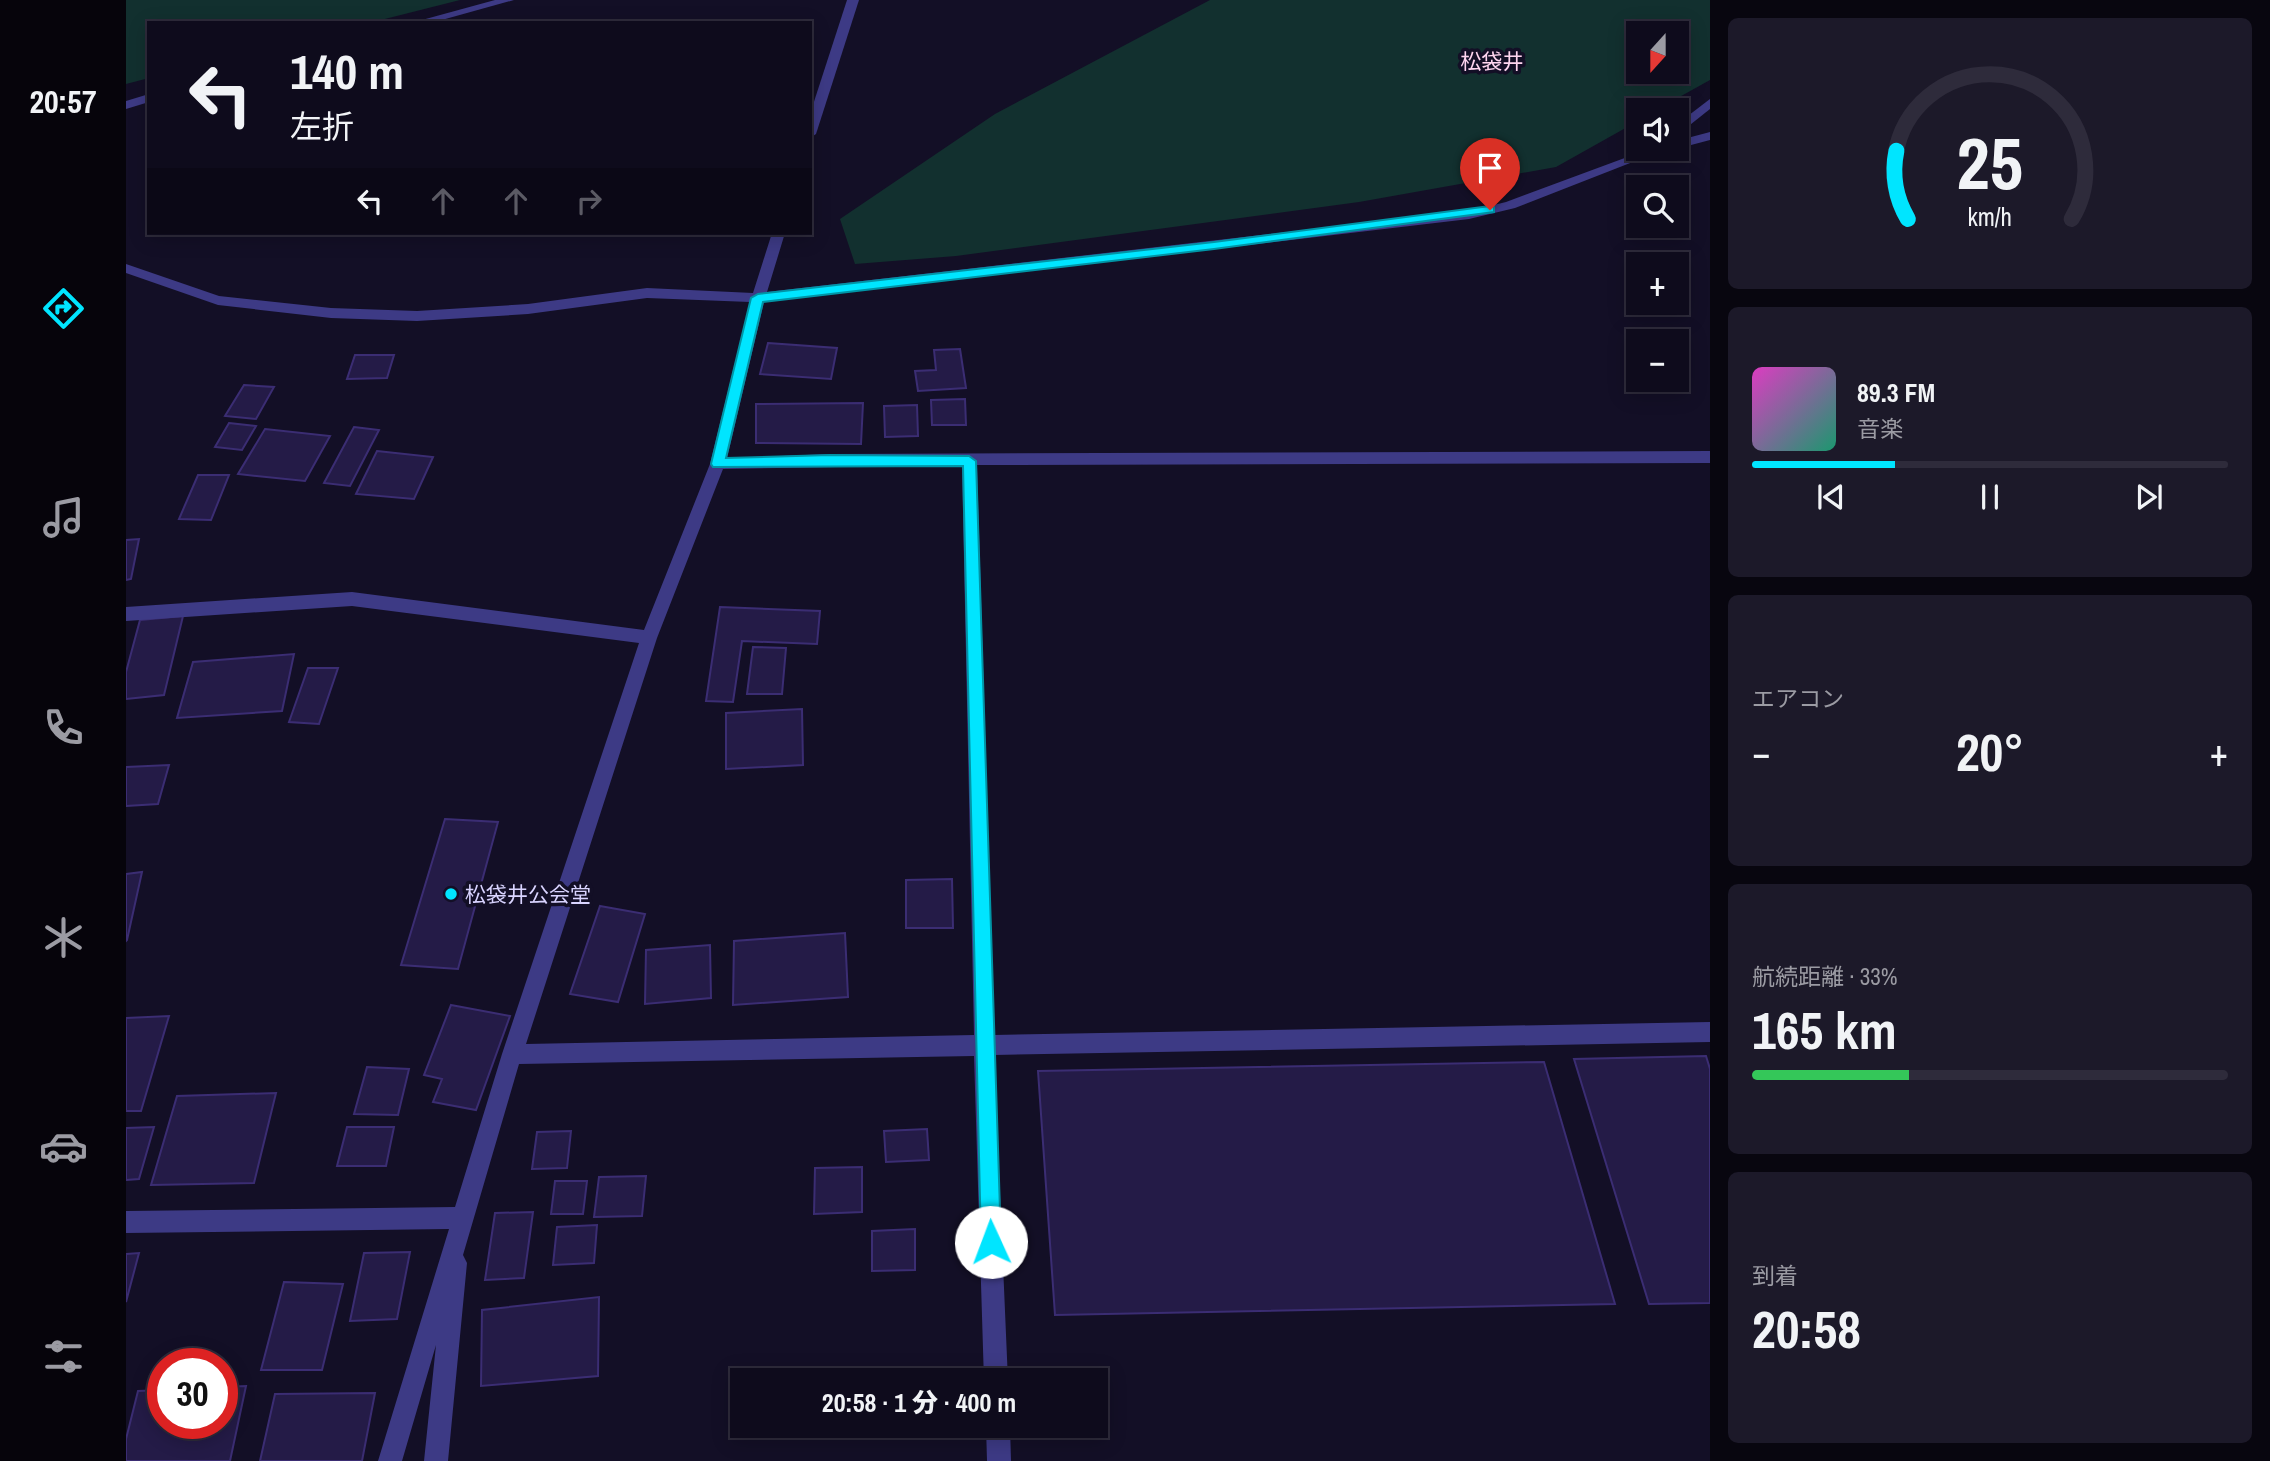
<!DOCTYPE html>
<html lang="ja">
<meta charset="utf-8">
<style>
:root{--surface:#0e0b1c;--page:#1c1929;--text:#f1f3f6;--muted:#9b9ba3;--line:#2e2b3b;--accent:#00e5ff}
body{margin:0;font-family:"Archivo Narrow","Noto Sans JP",sans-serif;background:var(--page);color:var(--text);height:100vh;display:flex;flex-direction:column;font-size:26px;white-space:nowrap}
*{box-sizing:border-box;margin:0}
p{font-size:23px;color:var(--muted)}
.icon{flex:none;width:38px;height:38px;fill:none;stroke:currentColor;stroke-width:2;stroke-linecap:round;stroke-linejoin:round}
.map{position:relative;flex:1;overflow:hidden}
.details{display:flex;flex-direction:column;gap:18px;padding:18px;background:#08060f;width:560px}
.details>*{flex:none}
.hud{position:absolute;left:21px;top:21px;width:665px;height:214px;border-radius:0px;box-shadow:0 4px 18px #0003,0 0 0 2px var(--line);background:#0e0b1c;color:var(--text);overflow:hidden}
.needle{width:46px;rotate:201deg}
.buttons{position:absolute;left:1500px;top:21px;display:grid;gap:14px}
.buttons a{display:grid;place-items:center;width:63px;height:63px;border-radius:0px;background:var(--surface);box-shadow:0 4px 18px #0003,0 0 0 2px var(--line);font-size:35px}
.speed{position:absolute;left:21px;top:1348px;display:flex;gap:14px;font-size:35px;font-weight:700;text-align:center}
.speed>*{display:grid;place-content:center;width:91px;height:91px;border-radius:50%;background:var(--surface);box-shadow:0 4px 18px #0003,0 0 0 2px var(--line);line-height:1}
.speed .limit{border:10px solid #d22;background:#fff;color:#111}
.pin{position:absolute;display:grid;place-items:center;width:60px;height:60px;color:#fff;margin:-72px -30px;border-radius:50% 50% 50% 0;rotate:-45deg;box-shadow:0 0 7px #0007}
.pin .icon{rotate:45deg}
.me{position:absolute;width:77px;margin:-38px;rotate:358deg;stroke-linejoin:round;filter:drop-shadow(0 0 5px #0008)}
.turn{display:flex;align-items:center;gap:24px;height:147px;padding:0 28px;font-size:32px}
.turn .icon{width:91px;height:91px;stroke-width:2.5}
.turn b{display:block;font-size:49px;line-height:60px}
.lanes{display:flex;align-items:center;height:66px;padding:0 28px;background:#0003;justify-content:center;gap:35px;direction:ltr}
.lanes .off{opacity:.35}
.big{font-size:52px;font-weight:800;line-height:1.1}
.details .card{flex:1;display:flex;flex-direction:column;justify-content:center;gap:10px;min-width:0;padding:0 24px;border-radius:10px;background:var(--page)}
.details .dial{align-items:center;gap:0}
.dial svg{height:182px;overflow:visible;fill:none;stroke:var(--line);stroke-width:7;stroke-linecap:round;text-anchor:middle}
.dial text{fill:var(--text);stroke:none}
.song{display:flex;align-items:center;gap:21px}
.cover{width:84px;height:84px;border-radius:10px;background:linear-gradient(135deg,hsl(310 70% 55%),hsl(160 70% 35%))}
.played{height:7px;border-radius:4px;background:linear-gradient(90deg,var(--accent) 30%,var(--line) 30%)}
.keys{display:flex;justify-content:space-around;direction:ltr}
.heat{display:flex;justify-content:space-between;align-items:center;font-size:38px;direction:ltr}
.charge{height:10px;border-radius:5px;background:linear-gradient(90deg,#34c759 33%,var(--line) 0)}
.trip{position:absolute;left:604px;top:1368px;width:378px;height:70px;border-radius:0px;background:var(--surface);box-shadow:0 4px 18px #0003,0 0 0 2px var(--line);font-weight:800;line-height:70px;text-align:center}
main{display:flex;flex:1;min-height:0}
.tab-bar{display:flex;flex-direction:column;width:126px;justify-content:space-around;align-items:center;background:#06040b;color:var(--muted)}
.tab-bar .icon{width:49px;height:49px}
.tab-bar .current{color:var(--accent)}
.tab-bar b{font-size:32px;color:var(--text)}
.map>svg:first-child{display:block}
</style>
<main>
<nav class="tab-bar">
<b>20:57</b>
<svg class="icon current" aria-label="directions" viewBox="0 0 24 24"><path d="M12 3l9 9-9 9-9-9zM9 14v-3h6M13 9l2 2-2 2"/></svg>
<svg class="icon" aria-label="music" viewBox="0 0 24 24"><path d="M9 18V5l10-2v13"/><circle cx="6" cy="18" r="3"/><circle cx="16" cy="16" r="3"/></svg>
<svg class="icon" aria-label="phone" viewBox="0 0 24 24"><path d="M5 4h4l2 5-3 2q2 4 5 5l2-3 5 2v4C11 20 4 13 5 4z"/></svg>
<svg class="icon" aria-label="climate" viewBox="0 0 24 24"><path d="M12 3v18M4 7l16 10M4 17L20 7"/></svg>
<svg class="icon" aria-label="car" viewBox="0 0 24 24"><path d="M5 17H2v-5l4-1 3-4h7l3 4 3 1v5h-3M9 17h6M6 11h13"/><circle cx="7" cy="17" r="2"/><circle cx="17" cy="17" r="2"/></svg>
<svg class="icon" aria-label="filters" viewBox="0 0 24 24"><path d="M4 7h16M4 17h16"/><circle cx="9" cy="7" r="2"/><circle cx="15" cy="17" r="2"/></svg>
</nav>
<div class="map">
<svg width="1584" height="1461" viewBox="0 0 1584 1461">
<rect width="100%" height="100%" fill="#130f26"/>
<g fill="#12302f" fill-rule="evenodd">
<path d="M0,0H334L243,23H23V78L0,84Z"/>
<path d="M1084,0H1584V80L1530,110H1512V121L1430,167L1233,202L830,256L729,264L714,219L869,114ZM1512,33H1550V72H1512Z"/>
</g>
<g fill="#241b47" stroke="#3b2d73" stroke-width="2">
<path d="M642,343L711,348L705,379L634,374Z"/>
<path d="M834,349L840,388L792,391L789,371L810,370L808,350Z"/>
<path d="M229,355H268L261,378L221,379Z"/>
<path d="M118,385L148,387L130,419L99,416Z"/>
<path d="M839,399L840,425H806L805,400Z"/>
<path d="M737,403L735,444L630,443V404Z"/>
<path d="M791,405L792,436L759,437L758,406Z"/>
<path d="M103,423L130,426L116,450L89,447Z"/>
<path d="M228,427L253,430L224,486L198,483Z"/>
<path d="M139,429L204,436L179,481L112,474Z"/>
<path d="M251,451L307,457L288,499L230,494Z"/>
<path d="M72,475H103L85,520L53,519Z"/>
<path d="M13,539L5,579L0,580V540Z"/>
<path d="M594,607L694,611L691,644L616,641L607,702L580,701Z"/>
<path d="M57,616L38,695L0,699V672L14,620Z"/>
<path d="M627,647L660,648L656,694H621Z"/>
<path d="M168,654L156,711L51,718L67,662Z"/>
<path d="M182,668H212L193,724L163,722Z"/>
<path d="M676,709L677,765L600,769V713Z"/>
<path d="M43,765L32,804L0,806V767Z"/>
<path d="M319,819L372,822L332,969L275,965Z"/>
<path d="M16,872L1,940L0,941V874Z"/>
<path d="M826,879L827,928H780V880Z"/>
<path d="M474,906L519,914L492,1002L444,994Z"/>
<path d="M719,933L722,997L607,1005L608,941Z"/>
<path d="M584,945L585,998L519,1004L520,950Z"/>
<path d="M325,1005L384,1016L350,1110L307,1102L316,1079L298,1075Z"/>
<path d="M43,1016L15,1111H0V1018Z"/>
<path d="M1580,1056L1584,1069V1303L1523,1304L1448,1059Z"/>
<path d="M1418,1062L1489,1304L929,1315L912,1071Z"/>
<path d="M241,1067L283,1069L272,1115L228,1114Z"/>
<path d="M150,1093L128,1183L25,1185L51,1096Z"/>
<path d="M28,1127L13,1179L0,1180V1128Z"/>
<path d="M221,1127H268L260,1166H211Z"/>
<path d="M801,1129L803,1160L760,1162L758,1131Z"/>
<path d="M445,1131L441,1168L406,1169L411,1132Z"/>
<path d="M736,1167V1212L688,1214L689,1168Z"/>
<path d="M520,1176L516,1216L468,1217L473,1177Z"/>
<path d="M429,1181H461L457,1214H425Z"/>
<path d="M407,1212L398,1278L359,1280L369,1213Z"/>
<path d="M471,1225L468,1263L427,1265L431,1227Z"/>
<path d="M789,1229V1270L746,1271V1231Z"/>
<path d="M284,1252L271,1319L224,1321L238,1253Z"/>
<path d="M13,1253L0,1302V1254Z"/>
<path d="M158,1282L217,1284L196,1370H135Z"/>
<path d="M473,1297L472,1376L355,1386L356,1310Z"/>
<path d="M120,1386L104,1461H0V1439L12,1391L37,1390V1423H96V1387Z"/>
<path d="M249,1393L236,1461H134L149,1394Z"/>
</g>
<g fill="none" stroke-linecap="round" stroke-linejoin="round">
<g fill="#3d3a85" fill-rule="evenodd">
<path d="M369,0H388L305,23H285Z"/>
<path d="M721,0H733L690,134L684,138V114Z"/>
<path d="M23,94V102L0,109V101Z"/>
<path d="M1584,99V109L1550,136V125Z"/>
<path d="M1584,132V140L1550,149V141Z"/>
<path d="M1523,149H1540L1389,208L1343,219L638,302L601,458L704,454L1584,451V463L851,465L868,1035L1584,1022V1042L868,1055L882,1381H858L848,1056L393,1064L337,1255L341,1263L322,1461H298L310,1345L276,1461H252L323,1229L0,1233V1211L329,1207L376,1054L513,643L226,606L0,621V607L226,592L518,630L584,464L624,302L521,298L402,314L291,321L205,318L92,305L0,273V264L93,296L205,308L291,311L402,304L521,288L627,293L646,233H659L641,292L1343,211L1380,202ZM836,465L848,1035L400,1044L531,638L597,469Z"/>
<path d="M860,1426H884L885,1461H861Z"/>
</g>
</g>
<path fill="#00e5ff" stroke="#0095a6" stroke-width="2" d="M1364,206L1368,207V212L1088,249L637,302L600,458L704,455L843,456L850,461L875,1242L872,1249L865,1252L858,1249L855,1242L837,466L587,467L585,464L625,298L632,294L1088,242Z"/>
<circle fill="#00e5ff" stroke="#130f26" stroke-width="2.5" cx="325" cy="894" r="7"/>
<g text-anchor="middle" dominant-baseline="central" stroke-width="7" stroke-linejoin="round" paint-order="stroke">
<g font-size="21" fill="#ffd6f0" stroke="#130f26">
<text x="1366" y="61">松袋井</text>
</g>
<g font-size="21" fill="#d9d4ff" stroke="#130f26" text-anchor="start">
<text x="339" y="894">松袋井公会堂</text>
</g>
</g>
</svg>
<div class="buttons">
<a><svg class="needle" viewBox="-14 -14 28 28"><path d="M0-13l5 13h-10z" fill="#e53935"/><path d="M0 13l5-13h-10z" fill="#9b9ba3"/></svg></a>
<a><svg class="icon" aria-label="sound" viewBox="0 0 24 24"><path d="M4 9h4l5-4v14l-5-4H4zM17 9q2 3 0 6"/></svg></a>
<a><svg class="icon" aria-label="search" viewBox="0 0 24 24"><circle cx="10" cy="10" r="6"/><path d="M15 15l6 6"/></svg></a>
<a>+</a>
<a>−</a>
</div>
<div class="speed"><div class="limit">30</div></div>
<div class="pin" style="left:1364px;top:210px;background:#d93025"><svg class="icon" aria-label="arrive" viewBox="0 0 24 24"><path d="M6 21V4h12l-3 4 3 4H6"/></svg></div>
<svg class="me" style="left:865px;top:1242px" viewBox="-20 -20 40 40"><circle r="19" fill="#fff"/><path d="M0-13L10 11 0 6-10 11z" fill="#00e5ff"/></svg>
<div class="trip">20:58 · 1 分 · 400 m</div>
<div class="hud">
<div class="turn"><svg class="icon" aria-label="left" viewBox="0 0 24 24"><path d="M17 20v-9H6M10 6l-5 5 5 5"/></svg><div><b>140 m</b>左折</div></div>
<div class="lanes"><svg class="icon" aria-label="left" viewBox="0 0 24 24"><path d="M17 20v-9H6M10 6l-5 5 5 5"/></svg><svg class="icon off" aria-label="ahead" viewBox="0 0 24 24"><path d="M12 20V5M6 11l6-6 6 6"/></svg><svg class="icon off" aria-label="ahead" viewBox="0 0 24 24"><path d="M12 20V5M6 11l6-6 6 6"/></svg><svg class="icon off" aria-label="right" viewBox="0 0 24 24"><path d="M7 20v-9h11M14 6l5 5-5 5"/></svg></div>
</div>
</div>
<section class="details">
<div class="card dial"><svg viewBox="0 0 100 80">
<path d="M14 69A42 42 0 1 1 86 69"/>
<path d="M14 69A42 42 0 0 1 9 39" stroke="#00e5ff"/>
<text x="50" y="56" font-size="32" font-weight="700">25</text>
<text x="50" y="72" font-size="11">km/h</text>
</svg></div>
<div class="card">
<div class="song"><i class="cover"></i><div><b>89.3 FM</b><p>音楽</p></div></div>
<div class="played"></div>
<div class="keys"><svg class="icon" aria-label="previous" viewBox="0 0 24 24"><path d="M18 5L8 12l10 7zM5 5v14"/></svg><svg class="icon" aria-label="pause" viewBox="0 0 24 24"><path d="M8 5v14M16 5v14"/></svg><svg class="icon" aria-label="next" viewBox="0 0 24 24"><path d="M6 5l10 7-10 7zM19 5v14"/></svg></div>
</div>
<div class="card"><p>エアコン</p>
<div class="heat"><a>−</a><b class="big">20°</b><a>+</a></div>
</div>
<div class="card"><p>航続距離 · 33%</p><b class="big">165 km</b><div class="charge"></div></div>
<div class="card"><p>到着</p><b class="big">20:58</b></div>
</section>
</main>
